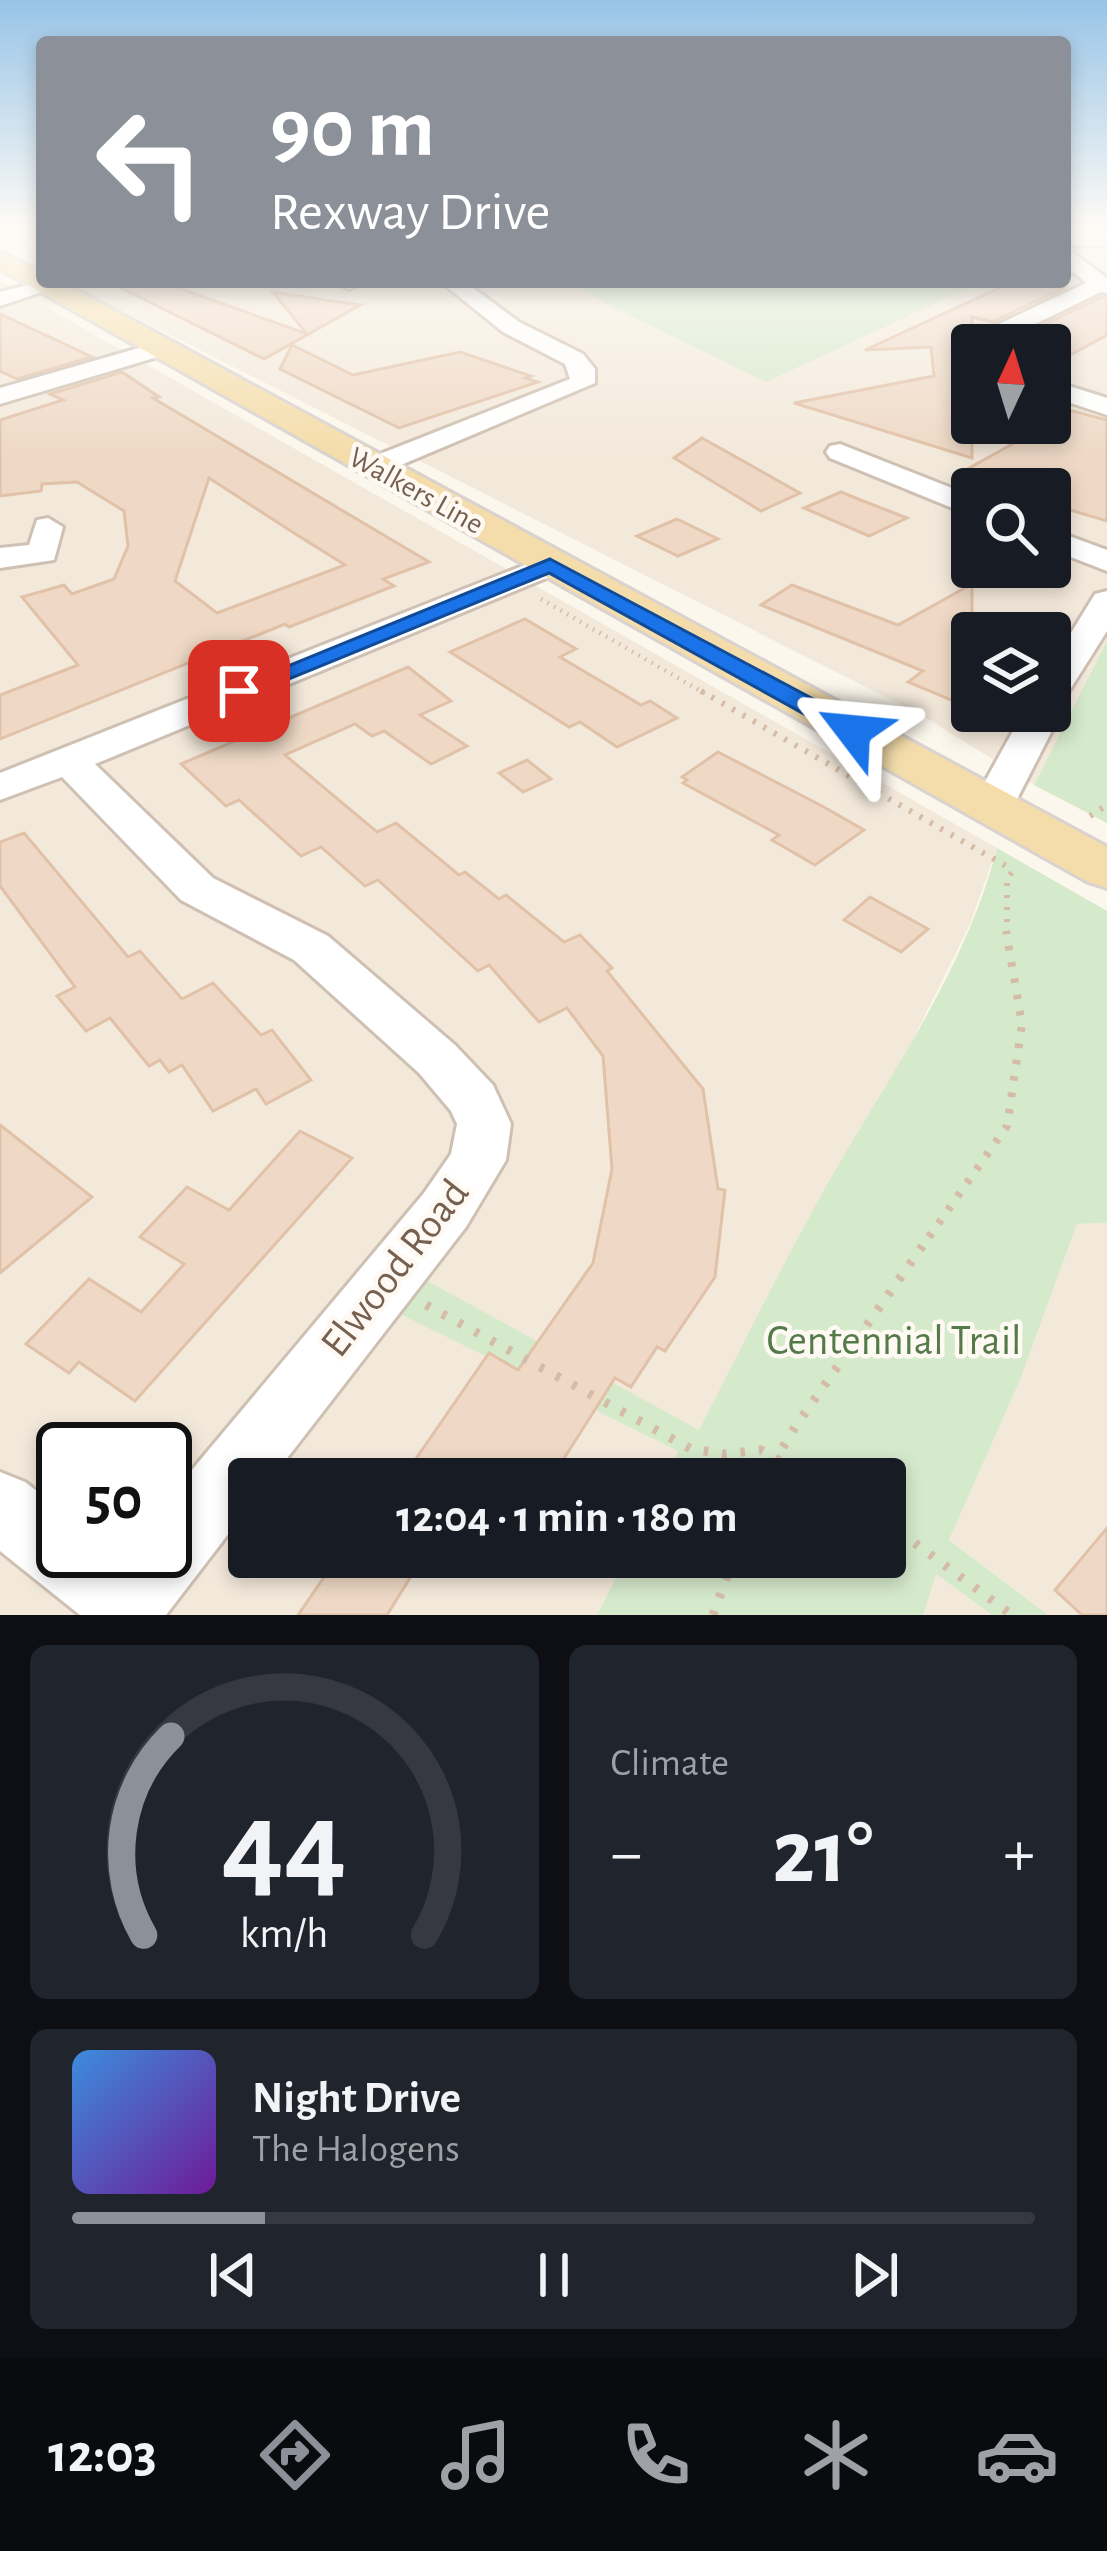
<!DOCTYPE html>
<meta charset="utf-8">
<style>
:root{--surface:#171b24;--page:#20242c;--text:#f1f3f6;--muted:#9ea1a6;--line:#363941;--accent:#8c9099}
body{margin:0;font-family:"Alegreya Sans",sans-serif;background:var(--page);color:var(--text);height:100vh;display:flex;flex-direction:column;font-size:45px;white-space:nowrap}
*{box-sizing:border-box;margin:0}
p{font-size:39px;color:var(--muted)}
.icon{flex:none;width:66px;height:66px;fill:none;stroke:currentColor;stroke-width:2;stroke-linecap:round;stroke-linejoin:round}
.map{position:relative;height:1615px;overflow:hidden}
.panel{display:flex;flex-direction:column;gap:30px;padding:30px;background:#0d0f14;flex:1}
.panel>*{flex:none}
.guide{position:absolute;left:36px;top:36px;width:1035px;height:252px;border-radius:12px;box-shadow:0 6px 18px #0003;background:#8c9099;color:#fff;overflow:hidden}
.needle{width:78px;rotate:4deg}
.controls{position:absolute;left:951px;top:324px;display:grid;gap:24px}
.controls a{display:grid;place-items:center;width:120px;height:120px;border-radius:12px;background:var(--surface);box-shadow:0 6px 18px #0003;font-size:60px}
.speed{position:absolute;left:36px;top:1422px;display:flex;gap:24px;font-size:60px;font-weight:700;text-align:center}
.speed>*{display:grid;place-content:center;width:156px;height:156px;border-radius:50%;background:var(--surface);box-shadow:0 6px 18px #0003;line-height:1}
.speed .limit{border:6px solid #111;border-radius:18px;background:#fff;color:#111}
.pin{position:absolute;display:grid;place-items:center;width:102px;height:102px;color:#fff;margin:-51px;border-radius:24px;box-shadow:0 6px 18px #0006}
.me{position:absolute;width:132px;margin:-66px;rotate:299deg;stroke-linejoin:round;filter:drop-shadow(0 0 9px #0008)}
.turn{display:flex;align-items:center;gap:42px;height:252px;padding:0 36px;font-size:54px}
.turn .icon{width:156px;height:156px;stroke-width:2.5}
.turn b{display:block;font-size:84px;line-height:102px}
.big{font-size:90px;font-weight:700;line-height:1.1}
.panel .tile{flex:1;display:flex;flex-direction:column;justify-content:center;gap:18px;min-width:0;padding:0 42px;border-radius:18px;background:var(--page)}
.panel .dial{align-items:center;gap:0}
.dial svg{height:312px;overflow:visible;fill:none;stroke:var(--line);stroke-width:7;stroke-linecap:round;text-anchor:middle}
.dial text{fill:var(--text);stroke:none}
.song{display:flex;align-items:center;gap:36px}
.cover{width:144px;height:144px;border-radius:18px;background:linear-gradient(135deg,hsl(210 70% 55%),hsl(280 70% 35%))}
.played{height:12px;border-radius:6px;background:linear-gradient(90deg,var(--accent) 20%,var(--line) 20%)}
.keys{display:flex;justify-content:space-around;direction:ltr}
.heat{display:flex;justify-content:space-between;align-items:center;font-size:66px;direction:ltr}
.panel .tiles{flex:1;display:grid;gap:30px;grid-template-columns:1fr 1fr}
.tile:last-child{grid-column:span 2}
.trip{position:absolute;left:228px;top:1458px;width:678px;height:120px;border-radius:12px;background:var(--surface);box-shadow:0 6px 18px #0003;font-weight:700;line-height:120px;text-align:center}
.menu{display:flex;height:192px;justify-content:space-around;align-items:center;background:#090b0e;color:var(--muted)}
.menu .icon{width:84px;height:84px}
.menu .active{color:var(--accent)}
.menu b{font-size:54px;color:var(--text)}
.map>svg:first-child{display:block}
</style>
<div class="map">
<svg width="1107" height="1615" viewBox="0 0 1107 1615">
<rect width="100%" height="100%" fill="#fcf7ec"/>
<g fill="#f3e9db" fill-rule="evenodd">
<path d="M1065,228H1107V641L1034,785L923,716L66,282H1065ZM972,345H1050V423H972ZM972,489H1050V567H972ZM972,633H1050V711H972Z"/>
<path d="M0,281L997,848L970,924L906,1054L830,1180L699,1430L647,1403L397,1312L678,1451L666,1479H249V1557H626L597,1615H0ZM63,1449H165V1551H63Z"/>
<path d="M1107,1223V1615H1048L949,1540L1020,1380L1077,1224Z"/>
<path d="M935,1573L992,1615H923Z"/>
</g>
<g fill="#d5e9cb">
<path d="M572,282H982L766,382L606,304Z"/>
<path d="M1107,641V823L1034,785Z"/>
<path d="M997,848L1107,911V1223L1077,1224L1020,1380L949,1540L1048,1615H992L936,1574L923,1615H597L626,1557H885V1479H666L678,1451L396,1312L420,1277L699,1430C743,1345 785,1259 832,1176C892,1072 967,966 997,848Z"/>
</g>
<g fill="#efd9c6" stroke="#e1c1a7" stroke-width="3" fill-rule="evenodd">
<path d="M118,282H162L307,334L273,292L360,305L264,359L117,286Z"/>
<path d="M1012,282L1064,288L992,322L972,317V332L961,340L962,353H972V458L794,403L934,376L931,347L865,350Z"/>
<path d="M1102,297L1107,298V335L1050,366V337L1029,332Z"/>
<path d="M0,314L67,345L92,357L17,379L0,371Z"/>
<path d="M292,345L353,375L460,352L531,376L525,378L538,382L399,428L280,369Z"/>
<path d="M122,372L159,397L153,398L429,562L383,579L394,586L289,627L285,624L0,739V695L78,665L22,597L64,585L72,594L114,579L128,546L124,511L77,482L42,484L41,491L0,496V420L63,400L50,394ZM209,478L294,533L345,565L217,613L175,581Z"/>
<path d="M1050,405L1107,420V521L1050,504V489H1020L964,471L1050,423Z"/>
<path d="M702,438L800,493L761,511L674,458Z"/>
<path d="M841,492L858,499L907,518L869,536L804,508Z"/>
<path d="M677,519L718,539L678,556L637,536Z"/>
<path d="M972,584V690L956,702L908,682L923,671L761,605L792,585L898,625Z"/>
<path d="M525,619L576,649L560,657L641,705L650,701L677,718L617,747L580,722L569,727L450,652Z"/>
<path d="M408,667L451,701L420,715L467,746L431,764L384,731L372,736L355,724L285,755L377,832L396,823L459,875L465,872L499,899L506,895L564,942L580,935L612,968L607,971L703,1089L718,1189L725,1190L715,1277L665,1351L657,1347L631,1387L615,1378L551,1479H402L489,1353L518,1370L593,1263L612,1169L603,1056L567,1008L539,1022L489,965L478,971L378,880L365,886L321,847L301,856L239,800L226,806L181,764Z"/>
<path d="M718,752L822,806L864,830L815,865L772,840L779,835L683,783L687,780L682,777Z"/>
<path d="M527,760L551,779L523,792L499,773Z"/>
<path d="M24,833L128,957L140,951L182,999L213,983L261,1035L272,1030L311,1080L266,1104L256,1089L213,1111L182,1065L169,1072L160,1060L149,1066L110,1018L86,1031L57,996L75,987L0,886V842Z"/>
<path d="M870,897L928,929L901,952L844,920Z"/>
<path d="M0,1125L92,1197L0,1273Z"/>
<path d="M300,1131L352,1158L135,1401L79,1362L69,1373L26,1344L89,1279L141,1312L184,1264L140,1237L187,1187L229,1210Z"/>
<path d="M1107,1528V1615H1082L1055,1590Z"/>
<path d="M338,1557H423L387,1615H298Z"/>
</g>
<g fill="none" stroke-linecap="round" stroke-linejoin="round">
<defs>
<g id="minor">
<path d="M1065,233L1107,234V246L1065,245Z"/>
<path d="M1065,247L1107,278V293L1101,292L992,345L965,350V340L1086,283L1065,265Z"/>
<path d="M42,281L60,286L0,306V292Z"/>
<path d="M365,282L349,289L338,283L339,282Z"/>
<path d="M441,282H465L519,322L583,354L595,369V383L382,473H362L358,467L362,461L570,379L565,364L503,332Z"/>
<path d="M163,341L175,348L171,353L0,404V388Z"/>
<path d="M1050,380L1107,398V415L1050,396Z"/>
<path d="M840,444L972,496V516L830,458L826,452L830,446Z"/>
<path d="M48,518L63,527L54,560L0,568V548L29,545L37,520Z"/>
<path d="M1050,529L1107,550V571L1050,549Z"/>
<path d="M550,555L561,558L566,565L561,572L95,764L213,878L328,936L455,1045L493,1085L511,1124L506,1160L466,1227L271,1479H249V1507L166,1615H80L0,1551V1472L25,1482L63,1511V1551H115L121,1555L124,1551H165V1502L424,1193L451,1154L457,1124L451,1111L419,1073L294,960L181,900L62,777L0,800V773Z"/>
<path d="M1107,591V631L1059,707L1062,711L1013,807L1007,816L992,820L977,816L971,807L1024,711H1050V667L1095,594Z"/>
</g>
<path id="major" d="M0,252L42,272V282H62L1107,847V888L1088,882L0,269Z"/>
</defs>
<use href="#minor" stroke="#cec0b2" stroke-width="6"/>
<use href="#major" stroke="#d9d2ce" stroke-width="6"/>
<path stroke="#d5bca8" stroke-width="4.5" stroke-dasharray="1.5 6" stroke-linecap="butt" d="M541,599L706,694"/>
<g stroke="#d5bca8" stroke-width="6" stroke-dasharray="3 9" stroke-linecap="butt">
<path d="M701,691L1013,870"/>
<path d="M1090,816L1107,805"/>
<path d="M1007,934V879L1015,868"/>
</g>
<path stroke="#d5bca8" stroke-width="8" stroke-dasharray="4.5 12" stroke-linecap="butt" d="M929,1237L1007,1126L1022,1024L1006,931"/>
<g stroke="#d5bca8" stroke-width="9" stroke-dasharray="4.5 14" stroke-linecap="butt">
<path d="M426,1305L691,1449L726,1454L761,1450L812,1479"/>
<path d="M764,1479L795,1427L931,1234"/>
<path d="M885,1521L1012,1615"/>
<path d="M713,1615L734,1557"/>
</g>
<use href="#minor" fill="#fff" fill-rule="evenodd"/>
<use href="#major" fill="#f4ddab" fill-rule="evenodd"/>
</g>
<linearGradient id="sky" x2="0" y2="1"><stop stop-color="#98c4e7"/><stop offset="0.5" stop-color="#fefbf6"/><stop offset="1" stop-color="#fefbf6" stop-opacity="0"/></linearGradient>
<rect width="1107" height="454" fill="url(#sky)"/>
<path fill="#1a73e8" stroke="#114b97" stroke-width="3" d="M550,559L862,725L865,731L862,736H844L549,573L247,696L239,698L227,691Z"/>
<g text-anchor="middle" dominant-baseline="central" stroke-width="9" stroke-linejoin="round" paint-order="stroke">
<g font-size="30" fill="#766050" stroke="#fefaf3">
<text transform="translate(416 491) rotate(29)">Walkers Line</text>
</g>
<g font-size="42" fill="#766050" stroke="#fefaf3">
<text transform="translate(395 1268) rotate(-52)">Elwood Road</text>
</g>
<g font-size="42" fill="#547a49" stroke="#fefaf3">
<text x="894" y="1341">Centennial Trail</text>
</g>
</g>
</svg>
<div class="controls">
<a><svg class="needle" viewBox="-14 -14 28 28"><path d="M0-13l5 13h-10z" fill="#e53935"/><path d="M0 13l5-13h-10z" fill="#9ea1a6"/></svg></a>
<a><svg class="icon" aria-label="search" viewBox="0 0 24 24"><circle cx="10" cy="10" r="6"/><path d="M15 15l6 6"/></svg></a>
<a><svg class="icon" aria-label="layers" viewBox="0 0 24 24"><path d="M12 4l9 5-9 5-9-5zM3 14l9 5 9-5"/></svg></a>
</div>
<div class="speed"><div class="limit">50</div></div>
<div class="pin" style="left:239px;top:691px;background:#d93025"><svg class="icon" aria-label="arrive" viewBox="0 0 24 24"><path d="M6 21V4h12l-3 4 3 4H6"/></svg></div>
<svg class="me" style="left:853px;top:731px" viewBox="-20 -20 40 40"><path d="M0-17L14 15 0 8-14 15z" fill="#1a73e8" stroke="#fff" stroke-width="4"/></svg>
<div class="trip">12:04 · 1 min · 180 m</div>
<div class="guide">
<div class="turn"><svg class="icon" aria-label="left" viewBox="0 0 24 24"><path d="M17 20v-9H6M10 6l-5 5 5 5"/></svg><div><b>90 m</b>Rexway Drive</div></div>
</div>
</div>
<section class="panel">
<div class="tiles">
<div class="tile dial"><svg viewBox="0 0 100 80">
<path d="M14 69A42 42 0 1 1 86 69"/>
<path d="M14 69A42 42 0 0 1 21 18" stroke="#8c9099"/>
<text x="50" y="56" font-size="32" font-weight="700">44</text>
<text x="50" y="72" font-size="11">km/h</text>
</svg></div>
<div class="tile"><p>Climate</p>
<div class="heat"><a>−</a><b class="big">21°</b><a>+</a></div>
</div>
<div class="tile">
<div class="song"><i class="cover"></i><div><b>Night Drive</b><p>The Halogens</p></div></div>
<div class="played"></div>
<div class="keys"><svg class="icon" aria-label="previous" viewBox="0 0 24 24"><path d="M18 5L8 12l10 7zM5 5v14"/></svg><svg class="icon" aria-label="pause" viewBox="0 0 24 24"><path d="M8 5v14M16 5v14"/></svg><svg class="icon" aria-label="next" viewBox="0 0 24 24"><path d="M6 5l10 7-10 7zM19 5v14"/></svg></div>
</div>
</div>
</section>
<nav class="menu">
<b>12:03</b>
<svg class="icon active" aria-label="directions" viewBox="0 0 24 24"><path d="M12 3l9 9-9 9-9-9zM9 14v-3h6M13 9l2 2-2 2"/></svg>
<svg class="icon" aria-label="music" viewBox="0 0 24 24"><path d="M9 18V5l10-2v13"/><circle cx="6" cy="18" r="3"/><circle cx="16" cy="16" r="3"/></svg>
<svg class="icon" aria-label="phone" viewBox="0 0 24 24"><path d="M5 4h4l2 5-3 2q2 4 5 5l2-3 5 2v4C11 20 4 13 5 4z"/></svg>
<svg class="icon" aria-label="climate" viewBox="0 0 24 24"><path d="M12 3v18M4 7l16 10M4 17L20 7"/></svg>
<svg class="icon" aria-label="car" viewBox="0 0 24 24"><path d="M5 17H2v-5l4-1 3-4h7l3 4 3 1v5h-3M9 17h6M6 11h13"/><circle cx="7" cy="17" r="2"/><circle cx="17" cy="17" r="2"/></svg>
</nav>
